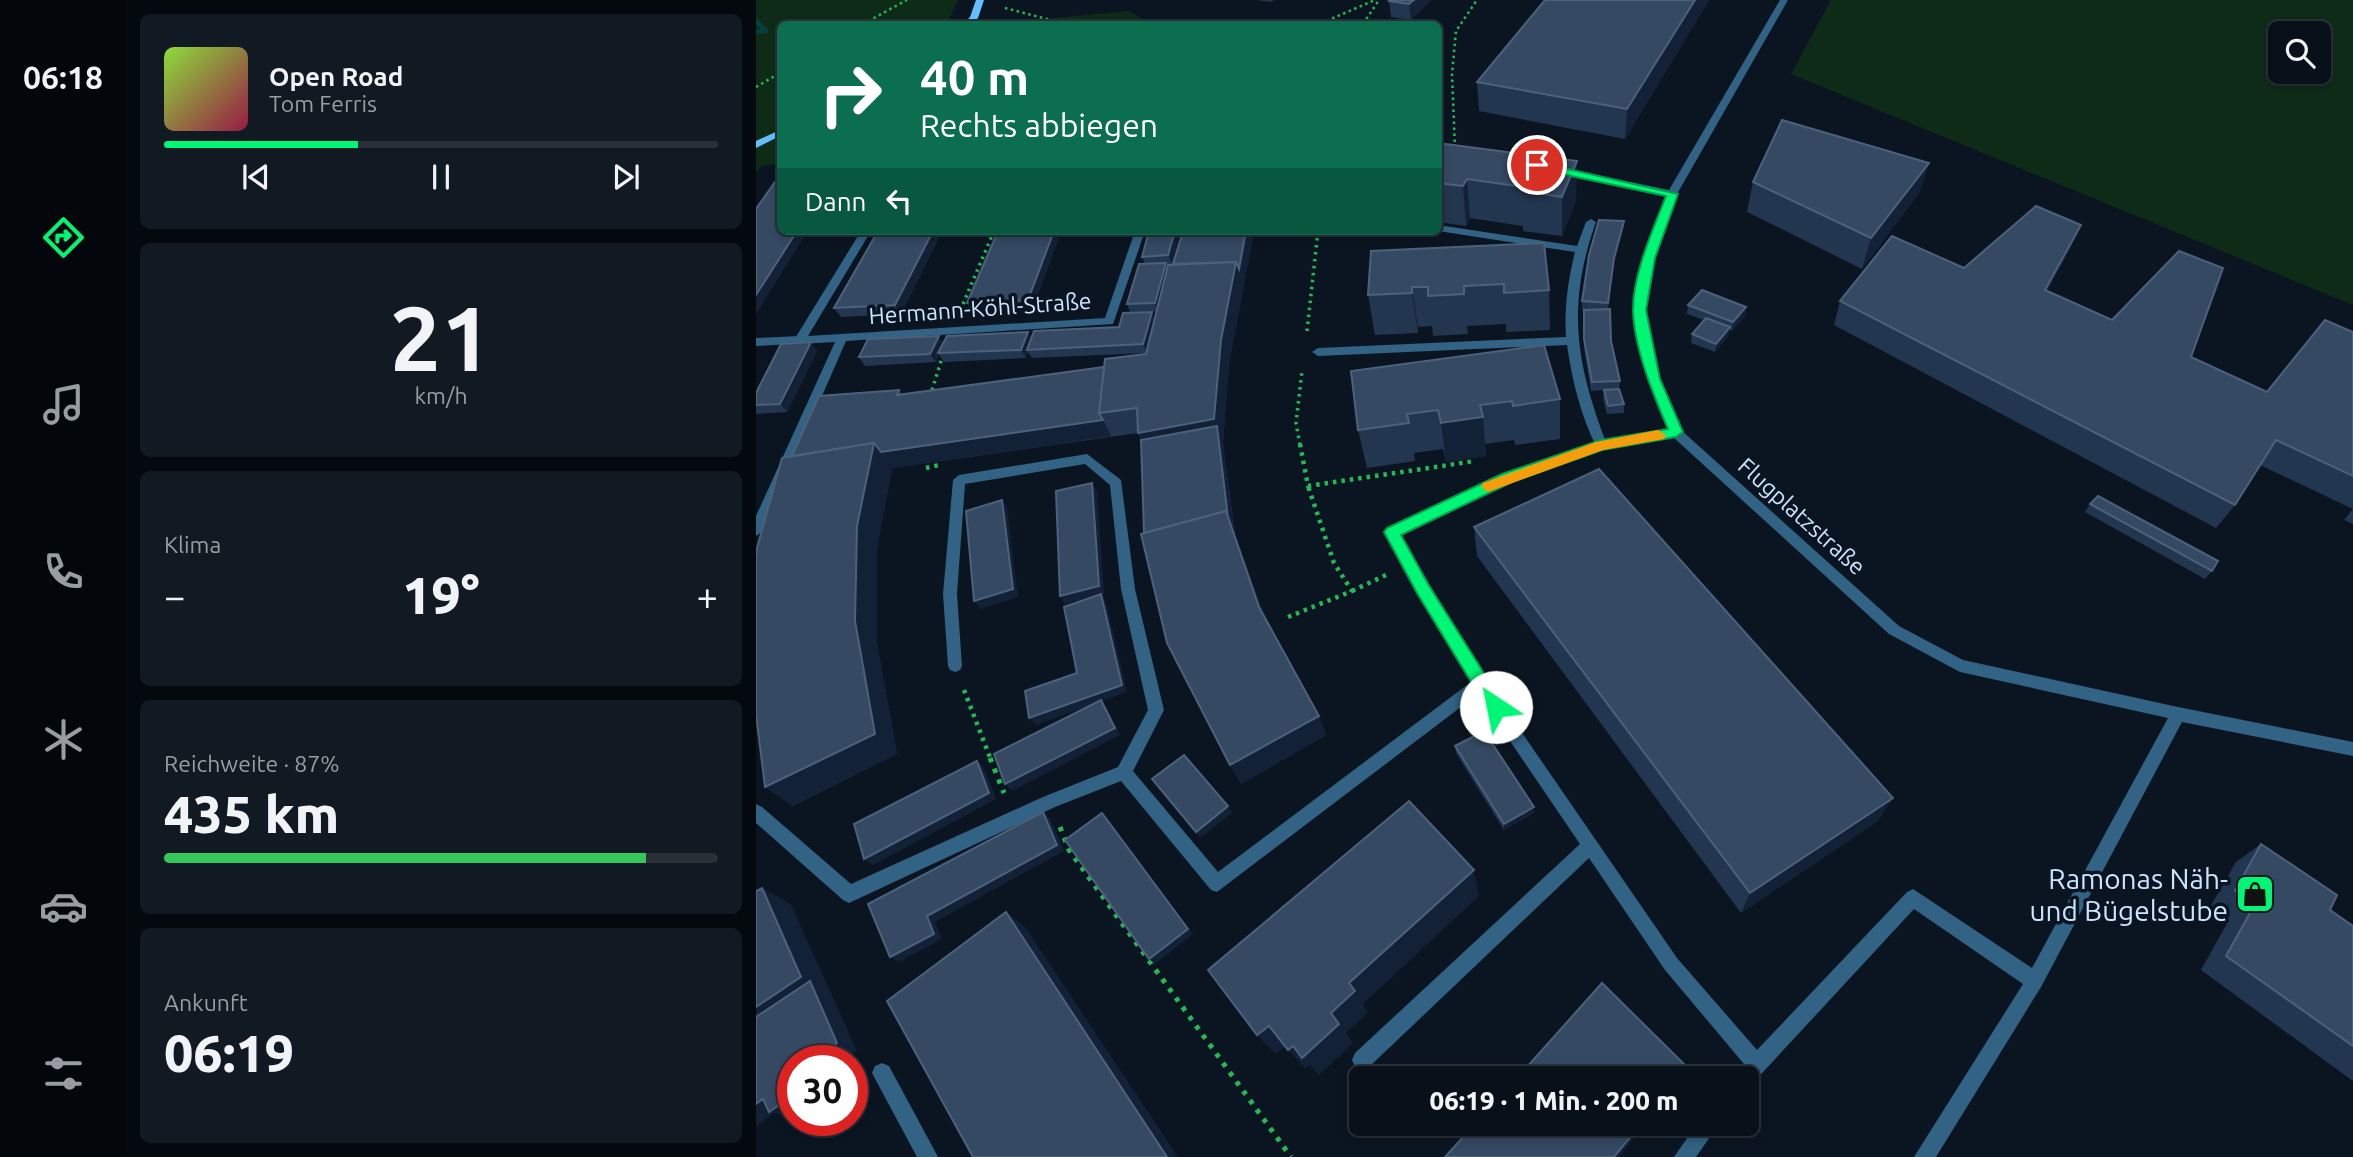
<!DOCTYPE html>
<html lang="de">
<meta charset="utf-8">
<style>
:root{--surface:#081019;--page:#111922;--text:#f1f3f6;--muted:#989da2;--line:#293038;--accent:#00f675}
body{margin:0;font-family:Ubuntu,sans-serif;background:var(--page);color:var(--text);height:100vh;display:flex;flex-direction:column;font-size:26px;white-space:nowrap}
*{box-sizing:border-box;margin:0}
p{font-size:23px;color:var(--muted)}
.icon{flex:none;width:38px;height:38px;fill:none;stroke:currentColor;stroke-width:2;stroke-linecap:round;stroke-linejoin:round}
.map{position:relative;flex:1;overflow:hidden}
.panel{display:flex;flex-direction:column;gap:14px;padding:14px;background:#04090e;width:630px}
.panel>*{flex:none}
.hud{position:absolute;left:21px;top:21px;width:665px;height:214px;border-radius:10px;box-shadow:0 4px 10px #0003,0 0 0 2px var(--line);background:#0b6e4f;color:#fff;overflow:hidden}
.fabs{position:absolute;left:1512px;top:21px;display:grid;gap:14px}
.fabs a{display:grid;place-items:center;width:63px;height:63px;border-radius:10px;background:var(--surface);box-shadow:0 4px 10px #0003,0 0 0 2px var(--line);font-size:35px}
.speed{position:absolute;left:21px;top:1045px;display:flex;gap:14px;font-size:35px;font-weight:700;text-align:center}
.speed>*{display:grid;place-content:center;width:91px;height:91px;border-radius:50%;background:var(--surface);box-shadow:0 4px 10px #0003,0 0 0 2px var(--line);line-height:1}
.speed .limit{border:10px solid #d22;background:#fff;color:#111}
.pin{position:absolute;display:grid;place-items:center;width:60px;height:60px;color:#fff;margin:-30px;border:4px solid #fff;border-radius:50%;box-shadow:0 2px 7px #0007}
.me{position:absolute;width:77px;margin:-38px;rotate:326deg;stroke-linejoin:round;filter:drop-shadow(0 0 5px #0008)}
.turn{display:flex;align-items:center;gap:24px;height:147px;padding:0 28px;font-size:32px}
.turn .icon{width:91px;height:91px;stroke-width:2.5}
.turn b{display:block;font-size:49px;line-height:60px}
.then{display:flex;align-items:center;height:66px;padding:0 28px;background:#0003;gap:14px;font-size:26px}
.big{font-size:52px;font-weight:800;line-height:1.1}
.panel .widget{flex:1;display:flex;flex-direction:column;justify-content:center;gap:10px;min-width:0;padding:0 24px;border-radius:10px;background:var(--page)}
.panel .dial{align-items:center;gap:0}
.dial b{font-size:91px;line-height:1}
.song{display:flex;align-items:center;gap:21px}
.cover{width:84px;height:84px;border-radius:10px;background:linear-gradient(135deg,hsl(90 70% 55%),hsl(340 70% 35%))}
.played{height:7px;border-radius:4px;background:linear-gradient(90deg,var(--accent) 35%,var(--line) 35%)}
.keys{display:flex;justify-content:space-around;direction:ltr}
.heat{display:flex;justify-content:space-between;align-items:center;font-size:38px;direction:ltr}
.charge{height:10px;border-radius:5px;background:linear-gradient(90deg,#34c759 87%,var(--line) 0)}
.trip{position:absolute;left:593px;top:1066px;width:410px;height:70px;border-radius:10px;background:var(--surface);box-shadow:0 4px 10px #0003,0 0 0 2px var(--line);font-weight:800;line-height:70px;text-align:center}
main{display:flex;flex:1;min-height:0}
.tab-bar{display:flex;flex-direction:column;width:126px;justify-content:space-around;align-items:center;background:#03060a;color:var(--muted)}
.tab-bar .icon{width:49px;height:49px}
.tab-bar .current{color:var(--accent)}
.tab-bar b{font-size:32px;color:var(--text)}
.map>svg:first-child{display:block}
</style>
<main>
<nav class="tab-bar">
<b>06:18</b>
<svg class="icon current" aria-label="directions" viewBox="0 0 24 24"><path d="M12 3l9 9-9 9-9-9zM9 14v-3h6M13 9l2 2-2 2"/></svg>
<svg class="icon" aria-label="music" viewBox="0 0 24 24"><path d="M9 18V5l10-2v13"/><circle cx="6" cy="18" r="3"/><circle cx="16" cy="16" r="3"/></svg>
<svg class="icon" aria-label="phone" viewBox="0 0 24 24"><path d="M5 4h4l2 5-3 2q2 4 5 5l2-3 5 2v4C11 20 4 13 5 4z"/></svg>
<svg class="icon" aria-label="climate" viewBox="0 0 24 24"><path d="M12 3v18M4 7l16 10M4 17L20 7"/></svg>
<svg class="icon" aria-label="car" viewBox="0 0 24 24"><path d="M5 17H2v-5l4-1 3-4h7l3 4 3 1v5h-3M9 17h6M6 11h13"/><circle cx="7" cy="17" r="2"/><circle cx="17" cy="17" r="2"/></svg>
<svg class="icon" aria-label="filters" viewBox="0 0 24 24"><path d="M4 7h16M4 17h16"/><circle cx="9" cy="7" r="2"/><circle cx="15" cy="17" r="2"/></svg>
</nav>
<section class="panel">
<div class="widget">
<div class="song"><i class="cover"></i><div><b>Open Road</b><p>Tom Ferris</p></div></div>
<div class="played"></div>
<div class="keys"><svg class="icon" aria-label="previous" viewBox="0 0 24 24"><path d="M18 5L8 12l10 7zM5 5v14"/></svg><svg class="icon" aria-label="pause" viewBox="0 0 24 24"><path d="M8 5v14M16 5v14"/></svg><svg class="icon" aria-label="next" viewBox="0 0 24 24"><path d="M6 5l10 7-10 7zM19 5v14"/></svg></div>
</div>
<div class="widget dial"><b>21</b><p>km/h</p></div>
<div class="widget"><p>Klima</p>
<div class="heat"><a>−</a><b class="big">19°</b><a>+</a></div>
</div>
<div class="widget"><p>Reichweite · 87%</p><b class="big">435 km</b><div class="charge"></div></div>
<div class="widget"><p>Ankunft</p><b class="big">06:19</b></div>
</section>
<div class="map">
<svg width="1597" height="1157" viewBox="0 0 1597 1157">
<rect width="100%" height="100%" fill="#0b1521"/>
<g fill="#0e2b18" fill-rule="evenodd">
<path d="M0,0H202L191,24H24V164L5,166L0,173Z"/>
<path d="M1075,0H1597V305L1035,74ZM1563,33V72H1524V33Z"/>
<path d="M373,11L395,24H233Z"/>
</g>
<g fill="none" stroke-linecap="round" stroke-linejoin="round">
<path fill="#053f3f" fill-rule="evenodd" d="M0,18L12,29V33L0,34V30L4,29L0,25Z"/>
<g stroke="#24ba53" stroke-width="2.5" stroke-dasharray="2.5 3.5" stroke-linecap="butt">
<path d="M249,8L310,24"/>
<path d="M107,24L151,0"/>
<path d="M553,24L568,22L619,0"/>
<path d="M607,24L623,0"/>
<path d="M0,87L24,73"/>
<path d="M699,148L696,74L700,31L721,0"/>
</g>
<g stroke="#24ba53" stroke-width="3.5" stroke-dasharray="2.5 4.5" stroke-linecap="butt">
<path d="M207,304L238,231"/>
<path d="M551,331L562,231"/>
<path d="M176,390L186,358"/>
<path d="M544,445L540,423L546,371"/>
</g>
<g stroke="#24ba53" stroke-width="4.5" stroke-dasharray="3.5 5" stroke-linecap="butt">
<path d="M544,444L552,486L719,461"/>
<path d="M170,468L183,465"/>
<path d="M596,591L630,575"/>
<path d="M532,617L596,591L578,563L552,486"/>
<path d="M208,690L235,760"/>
</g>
<g stroke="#24ba53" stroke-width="5" stroke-dasharray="4.5 7" stroke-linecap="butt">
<path d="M234,758L248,793"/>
<path d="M304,827L313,850L535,1157"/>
</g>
<g fill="#326284" fill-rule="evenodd">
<path d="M835,219L840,222C810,307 820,363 851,445L849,448H841C825,417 816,380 811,345L562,356L556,352L562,348L810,337C808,308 812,280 819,252L682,231V225L821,246L830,222Z"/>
<path d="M44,336L50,340L48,343L0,346V338Z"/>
</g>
<g fill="#326284" fill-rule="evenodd">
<path d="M1024,0H1032L921,194L898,258L890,310L903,379L925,430L1143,626L1207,660L1422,707L1597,742V756L1426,722L1285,987L1180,1157H1158L1267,984L1158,909L995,1085L990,1087V1078H978L988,1064L909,970L833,858L613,1067L606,1070L599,1067L596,1060L599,1053L824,844L722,694L461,892L455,890L365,781L299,807L93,903L87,900L0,823V804L6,807L95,884L287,797L362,767L392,710L365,589L354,485L329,464L209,484L201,594L206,666L204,670L199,672L194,670L192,666L187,594L197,480L203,475L331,454L365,480L379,589L408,710L377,771L462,872L715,682L629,532L631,528L746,475L845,440L912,429L891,379L878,310L888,258L910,196L805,174L800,171L805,168L913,190ZM917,437L1133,634L1204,672L1412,718L1276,968L1157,889L1151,892L1001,1050L921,958L729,679L644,534L756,481L846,449Z"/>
<path d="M105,231H115L52,336L349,318L379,231H389L357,324L90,341L7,531L0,536V516L79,342L44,344L38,340Z"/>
<path d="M126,1063L133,1066L182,1157H161L116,1073L119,1066Z"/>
<path d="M941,1124H963L940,1157H918Z"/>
</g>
<g fill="#62c0ff" fill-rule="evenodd">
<path d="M220,0H228L222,18L215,24H207L214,17Z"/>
<path d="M24,130V136L0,148V141Z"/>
</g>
</g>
<g fill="#233650">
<path d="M501,0H518L515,2Z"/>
<path d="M675,0L655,20L635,17L633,1Z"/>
<path d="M953,0L869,139L723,111L721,82Z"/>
<path d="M682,143L820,200L806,236L767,231V226L714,218L710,226L682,222Z"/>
<path d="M1173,163L1163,193L1106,269L991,212L997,182Z"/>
<path d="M868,221L867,230L857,266L852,309L855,341L864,381L863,389L868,404V413L851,414L847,399L848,390L835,391L828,348V310H826V301Z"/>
<path d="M122,231H186L145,314L85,317L78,308Z"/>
<path d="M242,231H305L277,308L216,311L211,303Z"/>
<path d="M393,231H424L416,264H410L411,267L417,264L427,231H498L473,364L467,443L479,534L507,613L563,716L570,735L485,784L474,765L388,533L385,440L382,433L136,468L121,548V643L141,754L36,806V456L143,390L146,394L348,367L390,354V353L276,358L272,352L270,358L188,362L183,355L180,362L109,366L103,357L187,343L272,332L275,338L363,327L396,312L398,319L400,311L374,312L371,304L389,264L386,257Z"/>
<path d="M1314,249L1291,291L1511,392L1597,332V524L1588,520L1597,509L1504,465L1479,505L1460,528L1078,325L1084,301L1208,268Z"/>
<path d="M615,251L793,290L794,330L750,332V324L711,326L712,334L677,336L676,326L662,327V333L619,335L612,295Z"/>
<path d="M932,305L990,307L989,316L976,331L973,330L972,336L959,352L935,343L936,334L948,320L931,314Z"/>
<path d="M61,351L31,412L0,414V393Z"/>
<path d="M595,371L804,399V439L759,445L758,440L729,444L730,456L690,462L687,449L658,453L659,461L611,468L602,430Z"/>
<path d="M1334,504L1456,571L1449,579L1329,512Z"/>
<path d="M718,527L1122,821L985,913L721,556Z"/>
<path d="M699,746L778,807V813L748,830L700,753Z"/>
<path d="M1505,844L1574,910L1597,926V1081L1445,970L1473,920L1454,907L1480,862Z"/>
</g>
<g fill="#122135">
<path d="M658,0H675L655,20L653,4Z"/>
<path d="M939,0H953L869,139L871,109Z"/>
<path d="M821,161L820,200L806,236V197Z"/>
<path d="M1173,163L1163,193L1106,269L1115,238Z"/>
<path d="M711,179L714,218L710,226L707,186Z"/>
<path d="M868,221L867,230L857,266L851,312L858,258Z"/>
<path d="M1325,225L1314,249L1278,314L1289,290Z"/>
<path d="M41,231H52L0,314V295Z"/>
<path d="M177,231H186L145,314L139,305Z"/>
<path d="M298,231H305L277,308L272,300Z"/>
<path d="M419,231H424L416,264L412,255Z"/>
<path d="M490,231H498L488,286L483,269Z"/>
<path d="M480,262L488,286L473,364L467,443L479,534L512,628L393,456L382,433L465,340Z"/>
<path d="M410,263L413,271L402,311L399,303Z"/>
<path d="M656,287L662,327V333L656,293Z"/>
<path d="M990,307L989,316L976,331L977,322Z"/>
<path d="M396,312L399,320L391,353L387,344Z"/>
<path d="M974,327L972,336L959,352L960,344Z"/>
<path d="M272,332L277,341L271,350L272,352L270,358L265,350Z"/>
<path d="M183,336L188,345L182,353L183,355L180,362L174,354Z"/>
<path d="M55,342L61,351L31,412L24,404Z"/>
<path d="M727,417L730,456L690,462L685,423Z"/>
<path d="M347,420L355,436L136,468L121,548V643L141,754L36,806L9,787L99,621L101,526L118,443Z"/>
<path d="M336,483L341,491L348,594H345L350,602L371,692L346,701L350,707L364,735L256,791L249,784L346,701L280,725L273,718L366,685L345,594L309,604L304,596Z"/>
<path d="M246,500L251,508L262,597L225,609L218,601Z"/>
<path d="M563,716L570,735L485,784L474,765Z"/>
<path d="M221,761L228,768L240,799L117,865L108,859Z"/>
<path d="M1137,798L1122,821L985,913L994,893Z"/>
<path d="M472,806L476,813L444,838L440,832Z"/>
<path d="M778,807V813L748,830V824Z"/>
<path d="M287,812L294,818L308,851L179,922L186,939L143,962L134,957L171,916Z"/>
<path d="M346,813L437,934L399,964L393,959Z"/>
<path d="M718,870L723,896L607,1004L612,1012L590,1033L597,1043L563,1075L553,1065L549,1068L532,1050L575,1013L593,983Z"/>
<path d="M6,888L35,904L101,1051L88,1060H59L0,1040V1007Z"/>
<path d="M250,912L270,928L422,1157H411Z"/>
<path d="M513,1026L531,1045L520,1054L501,1035Z"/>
<path d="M37,1095V1117L35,1118L18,1113L0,1127V1104L7,1099Z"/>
<path d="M885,1124H890L863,1157H858Z"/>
</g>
<g fill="#354963" stroke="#4c617b" stroke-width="2">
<path d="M634,0H658L653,4L633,1Z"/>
<path d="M789,0H939L871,109L721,82Z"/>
<path d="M1026,120L1173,163L1115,238L997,182Z"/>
<path d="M682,143L821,161L806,197L766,191L768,187L711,179L707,186L682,183Z"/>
<path d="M21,179H24V231H41L0,295V209Z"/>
<path d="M1280,206L1325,225L1289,290L1356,320L1423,251L1467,268L1435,357L1511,392L1569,320L1597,332V476L1520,440L1479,505L1084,301L1136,236L1208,268Z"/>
<path d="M843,220L868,221L858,258L852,303L826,301L833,255Z"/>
<path d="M122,231H177L139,305L78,308Z"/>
<path d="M242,231H298L272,300L211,303Z"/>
<path d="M393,231H419L412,255L386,257Z"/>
<path d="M427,231H490L483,269L480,262L417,264Z"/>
<path d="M788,243L793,290L748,293V284L708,286V294L672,296V287H656V293L612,295L615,251Z"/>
<path d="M480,262L465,340L458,419L382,433L381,408L343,413L349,359L390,354L412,265Z"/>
<path d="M410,263L399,303L371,304L383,264Z"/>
<path d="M946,290L990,307L977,322L932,305Z"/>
<path d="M854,309L855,341L864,381L836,382L828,339V310Z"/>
<path d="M396,312L387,344L271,350L278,331L363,327L367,313Z"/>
<path d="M950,318L974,327L960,344L936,334Z"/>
<path d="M272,332L265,350L182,353L191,336Z"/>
<path d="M183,336L174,354L103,357L112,339Z"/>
<path d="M55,342L24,404L0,405V393L25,344Z"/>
<path d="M788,345L804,399L757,406L756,401L724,405L727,417L685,423L682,410L651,414L653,423L602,430L595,371Z"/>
<path d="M348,367L343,413L347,420L125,452L118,443L36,456L63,396L143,390L141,395Z"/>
<path d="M863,389L868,404L852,406L848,390Z"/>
<path d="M461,426L472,518L470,511L388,533L385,440Z"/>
<path d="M118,443L101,526L99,621L119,734L9,787L0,714V560L1,548L26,458Z"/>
<path d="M843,469L1137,798L994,893L718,527Z"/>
<path d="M336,483L343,586L304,596L300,491Z"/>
<path d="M1342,496L1462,561L1456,571L1334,504Z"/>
<path d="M246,500L257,589L218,601L210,511Z"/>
<path d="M470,511L503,607L563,716L474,765L411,643L385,534Z"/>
<path d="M345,594L366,685L273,718L269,691L321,673L308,607Z"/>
<path d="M345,700L359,728L249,784L238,754Z"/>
<path d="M728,731L778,807L748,824L699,746Z"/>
<path d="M428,755L472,806L440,832L396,779Z"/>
<path d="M221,761L233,793L108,859L98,824Z"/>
<path d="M653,801L718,870L593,983L599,991L575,1013L583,1024L546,1058L537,1046L532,1050L513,1026L501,1035L452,970Z"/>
<path d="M287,812L301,845L171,916L178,934L134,957L112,904Z"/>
<path d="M346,813L432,929L393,959L309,840Z"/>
<path d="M1505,844L1581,895L1574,910L1597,926V1046L1470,956L1499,904L1479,891Z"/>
<path d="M6,888L45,977L0,1007V891Z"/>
<path d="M250,912L411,1157H217L131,1001Z"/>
<path d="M54,981L81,1043L59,1059V1060H37V1095L13,1112L7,1099L0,1104V1017Z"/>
<path d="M846,983L931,1067L922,1078H761Z"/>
<path d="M719,1124H885L858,1157H689Z"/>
</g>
<path fill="#00f675" stroke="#00a04c" stroke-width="2" d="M781,162L922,194L899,258L890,310L904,379L927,432L920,437L846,450L756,482L645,535L672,584L746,702L749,707L746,713L740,715L734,713L661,593L628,532L631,528L746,474L845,440L912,429C897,394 878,348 877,310C877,273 897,230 910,196L777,168L775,165Z"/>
<path fill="#f59e0b" d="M902,430L910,435L908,439L847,450L732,492L725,487L727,483L840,442Z"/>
<defs>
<symbol id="shop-square" viewBox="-11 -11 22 22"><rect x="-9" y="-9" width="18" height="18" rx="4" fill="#00f675" stroke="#0b1521"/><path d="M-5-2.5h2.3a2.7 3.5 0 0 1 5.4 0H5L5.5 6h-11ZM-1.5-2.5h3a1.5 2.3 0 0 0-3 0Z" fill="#111"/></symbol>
</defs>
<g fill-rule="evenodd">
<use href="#shop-square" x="1477" y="872" width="44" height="44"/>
</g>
<g text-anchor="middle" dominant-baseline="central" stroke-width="7" stroke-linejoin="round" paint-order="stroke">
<g font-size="23" fill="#cbe5ff" stroke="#0b1521">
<text transform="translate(224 308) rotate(-4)">Hermann-Köhl-Straße</text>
<text transform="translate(1046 516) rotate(42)">Flugplatzstraße</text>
</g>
<g font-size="28" fill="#cbe5ff" stroke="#0b1521" text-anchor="end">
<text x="1472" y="878">Ramonas Näh-<tspan x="1472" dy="32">und Bügelstube</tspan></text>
</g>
</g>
</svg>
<div class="fabs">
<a><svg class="icon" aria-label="search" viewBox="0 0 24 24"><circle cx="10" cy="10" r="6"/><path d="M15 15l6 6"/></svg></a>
</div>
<div class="speed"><div class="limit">30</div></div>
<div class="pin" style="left:781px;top:165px;background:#d93025"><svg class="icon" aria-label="arrive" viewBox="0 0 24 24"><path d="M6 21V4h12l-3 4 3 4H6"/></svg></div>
<svg class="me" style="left:740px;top:707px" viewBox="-20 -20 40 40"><circle r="19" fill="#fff"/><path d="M0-13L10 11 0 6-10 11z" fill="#00f675"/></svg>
<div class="trip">06:19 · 1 Min. · 200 m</div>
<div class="hud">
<div class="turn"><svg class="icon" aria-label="right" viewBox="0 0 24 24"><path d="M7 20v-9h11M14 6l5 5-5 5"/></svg><div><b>40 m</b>Rechts abbiegen</div></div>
<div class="then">Dann<svg class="icon" aria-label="left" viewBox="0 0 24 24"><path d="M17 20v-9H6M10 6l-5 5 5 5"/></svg></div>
</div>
</div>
</main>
